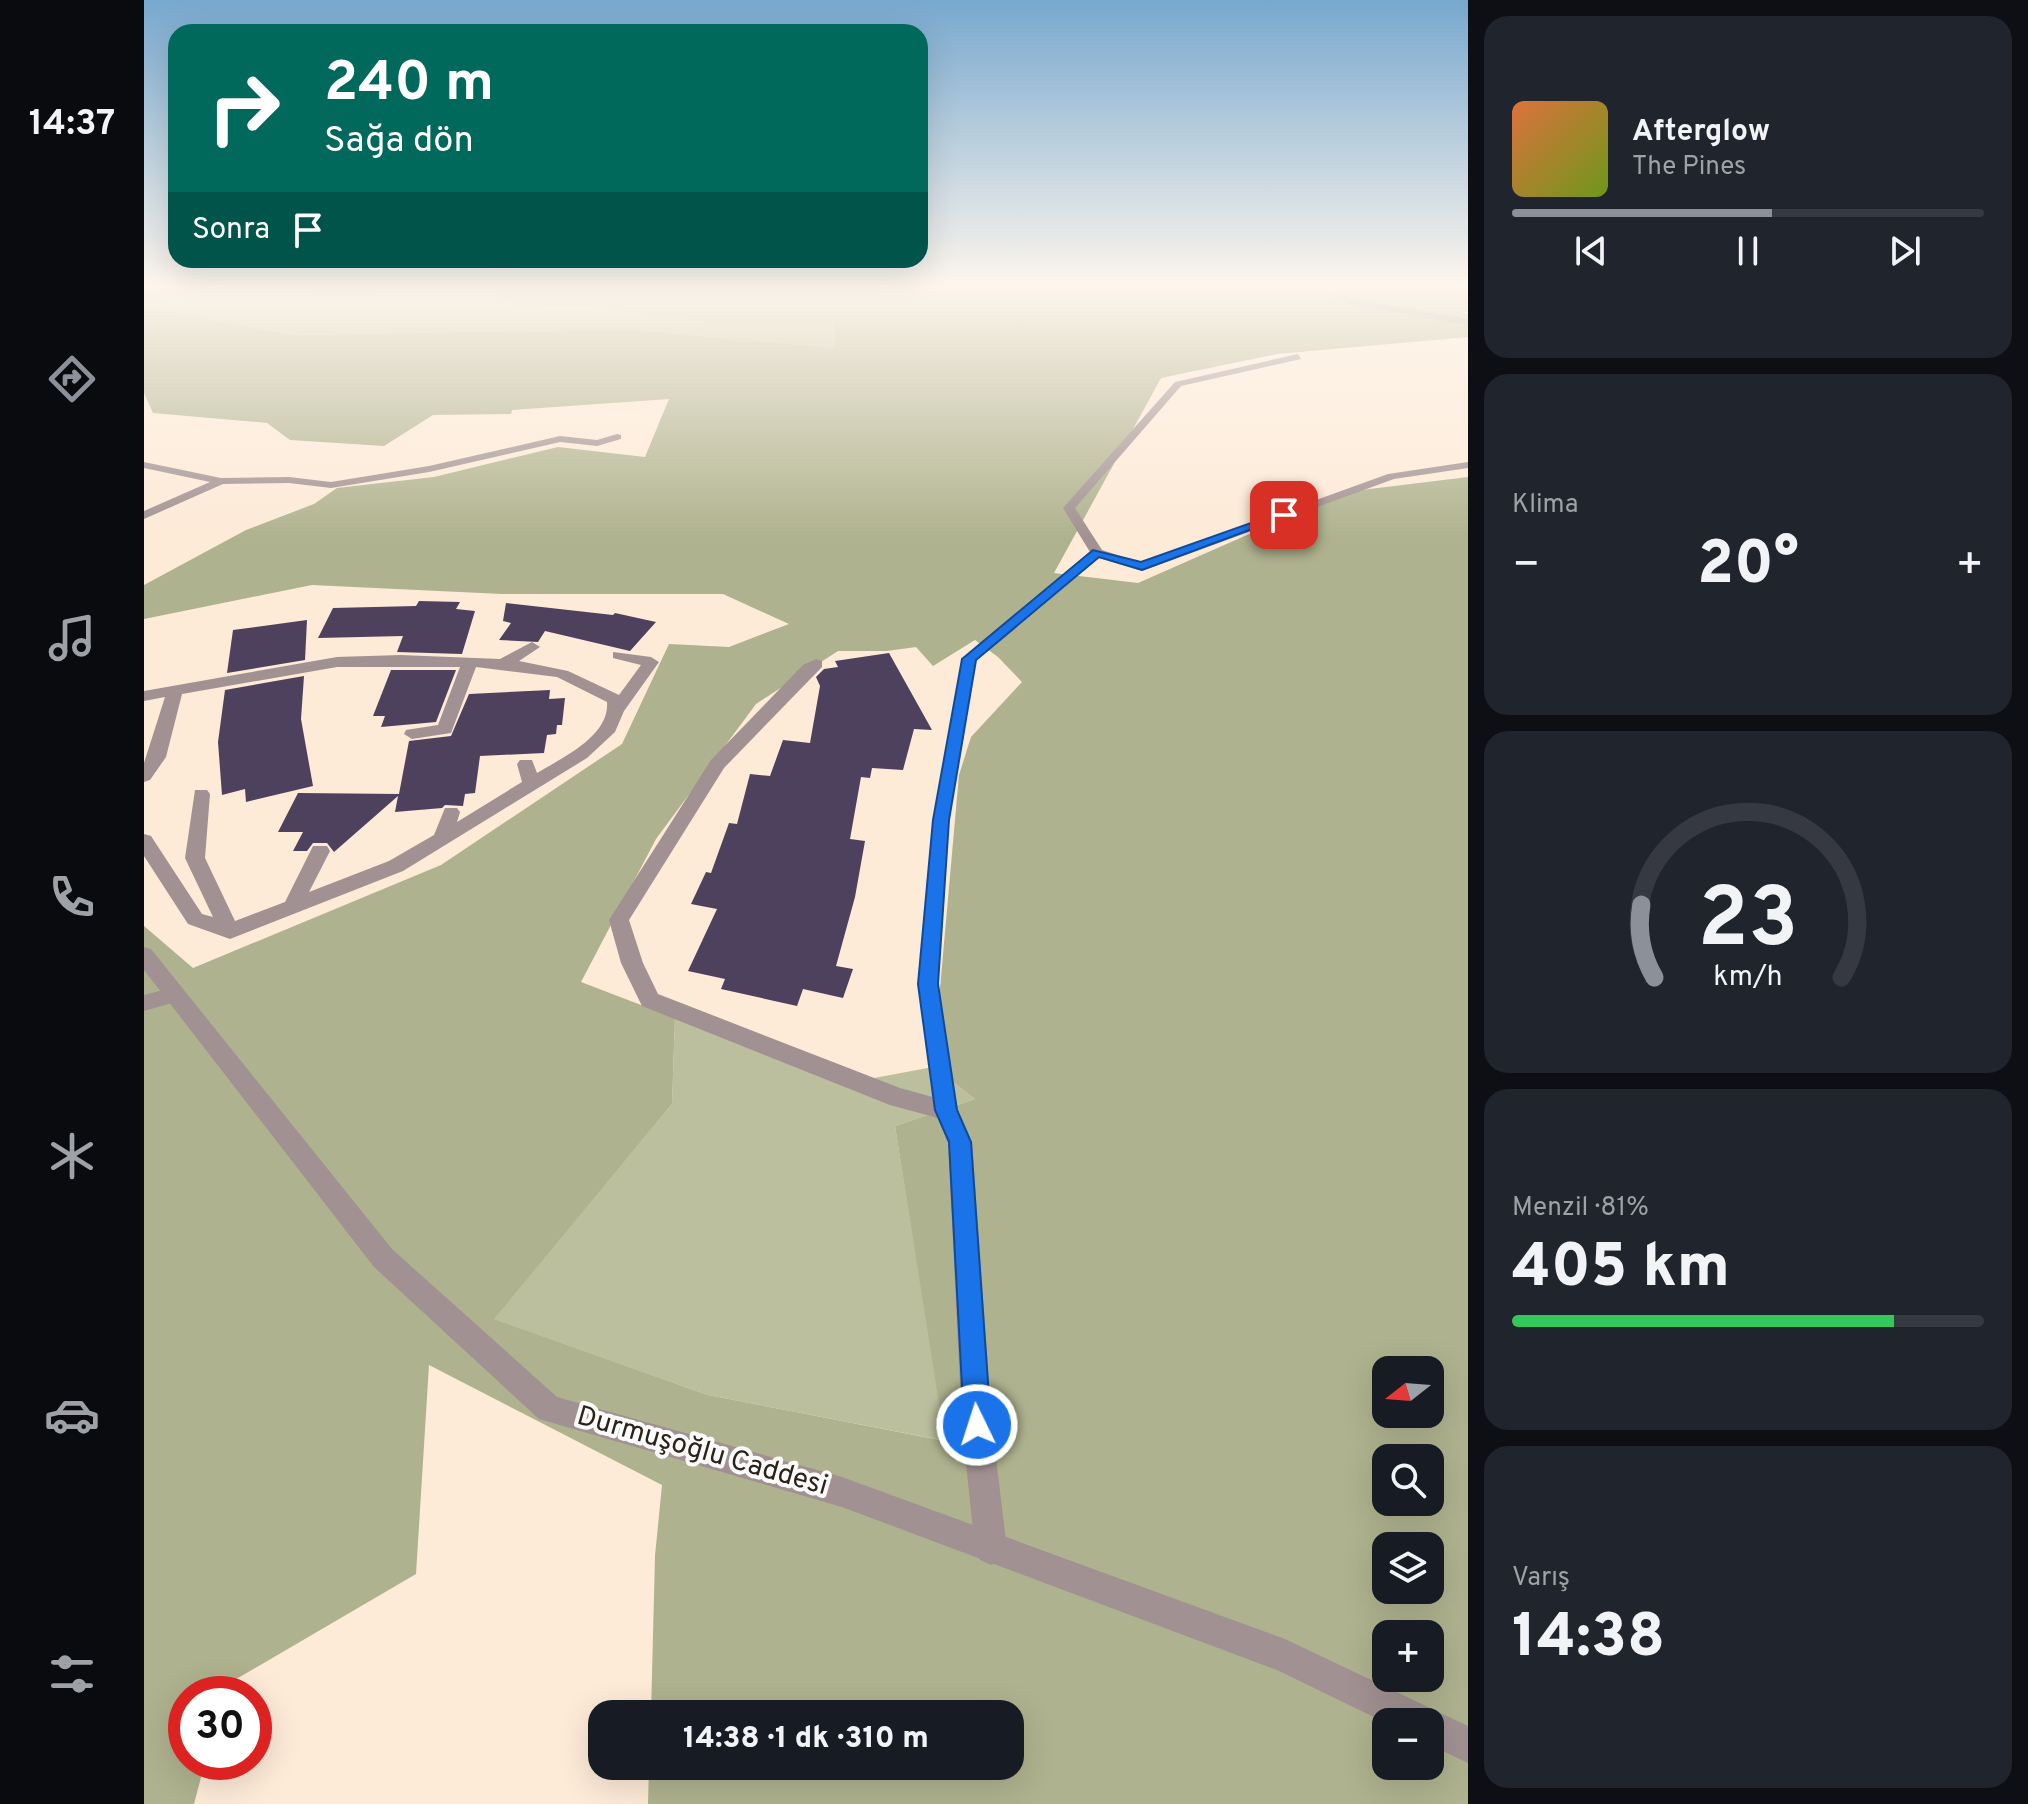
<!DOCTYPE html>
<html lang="tr">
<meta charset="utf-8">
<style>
:root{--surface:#171b24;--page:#20242c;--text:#f1f3f6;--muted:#9ea1a6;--line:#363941;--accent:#8c9099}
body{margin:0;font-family:Overpass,sans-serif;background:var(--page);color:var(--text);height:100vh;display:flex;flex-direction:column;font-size:30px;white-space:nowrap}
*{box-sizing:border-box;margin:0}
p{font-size:26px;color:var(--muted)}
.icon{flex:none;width:44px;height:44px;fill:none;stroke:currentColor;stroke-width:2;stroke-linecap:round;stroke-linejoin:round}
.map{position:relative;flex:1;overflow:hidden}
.details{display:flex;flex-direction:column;gap:16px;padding:16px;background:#0d0f14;width:560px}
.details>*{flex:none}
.guide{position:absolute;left:24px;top:24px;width:760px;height:244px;border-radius:24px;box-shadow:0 8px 32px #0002;background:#00695c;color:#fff;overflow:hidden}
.needle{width:52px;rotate:253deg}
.tools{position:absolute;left:1228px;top:1356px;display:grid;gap:16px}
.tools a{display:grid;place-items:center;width:72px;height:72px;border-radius:16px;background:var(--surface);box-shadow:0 8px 32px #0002;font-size:40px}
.speed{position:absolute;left:24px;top:1676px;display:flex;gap:16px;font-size:40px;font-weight:700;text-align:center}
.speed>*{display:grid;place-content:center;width:104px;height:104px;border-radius:50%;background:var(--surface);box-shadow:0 8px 32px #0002;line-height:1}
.speed .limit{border:12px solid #d22;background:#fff;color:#111}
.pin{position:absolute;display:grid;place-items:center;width:68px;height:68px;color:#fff;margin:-34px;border-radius:16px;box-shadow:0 4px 12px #0006}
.me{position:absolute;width:88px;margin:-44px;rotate:356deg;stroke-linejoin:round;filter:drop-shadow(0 0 6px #0008)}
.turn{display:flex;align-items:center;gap:28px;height:168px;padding:0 24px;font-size:36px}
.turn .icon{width:104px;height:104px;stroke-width:2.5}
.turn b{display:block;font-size:56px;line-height:68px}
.then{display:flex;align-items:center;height:76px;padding:0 24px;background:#0003;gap:16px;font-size:30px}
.big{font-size:60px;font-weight:800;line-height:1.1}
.details .tile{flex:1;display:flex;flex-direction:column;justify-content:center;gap:12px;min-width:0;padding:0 28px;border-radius:24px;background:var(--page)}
.details .dial{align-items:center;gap:0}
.dial svg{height:208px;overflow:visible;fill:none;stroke:var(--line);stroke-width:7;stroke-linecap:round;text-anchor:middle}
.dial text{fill:var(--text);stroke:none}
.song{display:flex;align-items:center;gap:24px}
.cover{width:96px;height:96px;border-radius:12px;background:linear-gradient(135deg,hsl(20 70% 55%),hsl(80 70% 35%))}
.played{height:8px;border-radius:4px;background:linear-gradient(90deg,var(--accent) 55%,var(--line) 55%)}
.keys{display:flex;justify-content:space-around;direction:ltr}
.heat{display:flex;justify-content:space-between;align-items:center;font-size:44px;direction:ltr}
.charge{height:12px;border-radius:6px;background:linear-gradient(90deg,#34c759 81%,var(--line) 0)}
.trip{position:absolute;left:444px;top:1700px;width:436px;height:80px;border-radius:24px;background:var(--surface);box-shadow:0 8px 32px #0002;font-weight:800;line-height:80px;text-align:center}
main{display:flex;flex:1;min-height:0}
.menu{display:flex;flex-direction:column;width:144px;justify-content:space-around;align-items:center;background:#090b0e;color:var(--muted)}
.menu .icon{width:56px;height:56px}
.menu .selected{color:var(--accent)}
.menu b{font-size:36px;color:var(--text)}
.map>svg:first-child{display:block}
</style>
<main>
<nav class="menu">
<b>14:37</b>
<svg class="icon selected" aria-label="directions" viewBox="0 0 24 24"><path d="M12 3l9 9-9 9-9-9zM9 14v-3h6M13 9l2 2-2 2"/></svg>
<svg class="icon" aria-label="music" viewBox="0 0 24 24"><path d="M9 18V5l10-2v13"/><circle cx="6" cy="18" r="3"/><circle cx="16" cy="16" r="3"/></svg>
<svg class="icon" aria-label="phone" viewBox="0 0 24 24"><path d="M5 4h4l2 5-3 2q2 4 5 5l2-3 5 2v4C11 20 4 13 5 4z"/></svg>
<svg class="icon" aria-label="climate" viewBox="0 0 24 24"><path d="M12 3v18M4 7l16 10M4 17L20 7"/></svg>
<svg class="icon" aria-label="car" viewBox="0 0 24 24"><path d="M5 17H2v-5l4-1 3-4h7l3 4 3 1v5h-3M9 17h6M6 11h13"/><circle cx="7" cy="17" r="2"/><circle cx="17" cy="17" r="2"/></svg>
<svg class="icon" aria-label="filters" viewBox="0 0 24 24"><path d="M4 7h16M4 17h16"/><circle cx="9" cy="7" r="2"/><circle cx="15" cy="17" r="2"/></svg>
</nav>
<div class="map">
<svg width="1324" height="1804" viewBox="0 0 1324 1804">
<rect width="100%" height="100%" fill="#fdead7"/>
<g fill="#bbbf9d">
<path d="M0,287H94L189,297L339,290L379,308L446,307L562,322H690L691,348L483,329L151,335L0,307Z"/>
<path d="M531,1018L709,1082L789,1067L831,1099L751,1126L802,1441L564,1395L349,1319L528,1104Z"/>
</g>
<path fill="#afb28e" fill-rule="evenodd" d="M94,287H1324V312H1317L1324,314V337L1133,354L1017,378L910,573L994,583L1201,492L1324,477V1804H504L505,1766H866V1714H507L511,1556L518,1485L285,1365L272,1574L82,1685L79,1694H42V1762H61L50,1804H0V926L49,968L297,865L478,744L525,644L585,647L645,624L579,594H358L168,585L0,619V585L102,530L170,504L193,488L290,477L414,447L501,457L525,399L368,410L367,414L289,415L240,446L146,440L123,423L9,413L0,393V307L151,335L483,329L691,348L690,322H562L446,307L379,308L339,290L189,297ZM831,640L854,657L878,682L827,737L815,775L789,1067L831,1099L751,1126L801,1441L564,1395L350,1319L528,1104L531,1018L437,982L512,839L612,704L694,651H743L772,647L789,666ZM1242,1370H1286V1414H1242ZM1242,1458H1286V1502H1242ZM1242,1546H1286V1590H1242ZM1242,1634H1286V1678H1242ZM1242,1722H1286V1766H1242Z"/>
<g fill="#4d415e">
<path d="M275,601L316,602L312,609L331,611L318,654L253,652L259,636L174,638L189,608L272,606Z"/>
<path d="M362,603L469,615L471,613L512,622L486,651L401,631L394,642L355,640L367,623L359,621Z"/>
<path d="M163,620L161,660L83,673L89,630Z"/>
<path d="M745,653L788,730L770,729L759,770L728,768L726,778L717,777L706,839L721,841L711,897L692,966L709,969L699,998L659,989L653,1006L577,989L581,979L544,971L573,909L547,904L562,872L567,873L585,823L593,824L606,774L626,776L639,740L666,743L676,686L672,677L680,669L694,667L691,661Z"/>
<path d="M247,670H312L292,722L237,727L241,716H229Z"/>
<path d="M160,676L157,719L169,786L102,802L101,789L78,795L74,742L81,690Z"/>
<path d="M406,690L405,699L421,698L418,725H413L412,734L403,735L400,753L336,756L331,793L321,794L319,806L301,805L298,808L251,812L254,796L190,852L183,843H169L163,851H149L159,832H134L154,793L255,794L265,741L307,736L325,694Z"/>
</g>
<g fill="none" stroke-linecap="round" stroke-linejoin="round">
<g fill="#a19192" fill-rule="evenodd">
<path d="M1154,354L1157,359L1037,386L931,508L958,550L998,563L1244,474L1324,462V468L1250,479L998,571L955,558L832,660L805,820L794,984L813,1110L810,1117L802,1119L794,1117L774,984L789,820L818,659L946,552L919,508L1031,382Z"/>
<path d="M473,434L477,435V439L453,446L416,442L285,472L187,488L145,483L79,484L0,519V511L66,482L0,468V462L77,478L145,477L187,482L285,466L416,436L453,440Z"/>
<path d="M31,987L38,990L41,995L38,1000L0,1011V995Z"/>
</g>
<g fill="#a19192" fill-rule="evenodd">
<path d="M1157,287H1170L1215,300L1324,319V325L1214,306Z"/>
<path d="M388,642L396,647L375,661L424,671L475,695L497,665L469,658V652L507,657L515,662L480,711L471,732L443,758L259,871L86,939L44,924L0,856V834L7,836L58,914L69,917L41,858L51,790H63L66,794L61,858L91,921L141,902L169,846H183L186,851L165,892L245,861L290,835L301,808H313L316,812L313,822L378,782L373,764L376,760H388L393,773C418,758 466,736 463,702L413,677L332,667L307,733L268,739L260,734L262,730L294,725L316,667H193L38,694L22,757L6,780L0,782V763L21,697L0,701V691L193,657L256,655L356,659Z"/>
<path d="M672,659L678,661V667L580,768L485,920L499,963L514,994L756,1088L810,1103L828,1142L848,1425L863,1549L858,1560L847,1565L836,1560L831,1549L818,1425L804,1142L794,1118L746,1105L498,1006L477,963L465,920L567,760L659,665Z"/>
</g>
<path fill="#a19192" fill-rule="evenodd" d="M0,947L7,949L248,1249L413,1397L698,1477L1141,1639L1324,1726V1763L1286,1745V1722L1242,1723L1133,1670L698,1507L395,1419L230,1267L0,970Z"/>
</g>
<linearGradient id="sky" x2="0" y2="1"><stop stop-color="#77a8ce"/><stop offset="0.53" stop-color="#fef6ed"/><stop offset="1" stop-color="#fef6ed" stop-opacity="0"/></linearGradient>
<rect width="1324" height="539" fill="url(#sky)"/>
<path fill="#1a73e8" stroke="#114b97" stroke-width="2" d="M1135,513L1146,515L998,570L955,557L832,660L805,820L794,984L813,1110L827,1142L847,1425L843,1434L833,1438L824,1434L820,1425L805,1142L791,1110L774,984L789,820L818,659L949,550L997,562Z"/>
<g text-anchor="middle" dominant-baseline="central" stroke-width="8" stroke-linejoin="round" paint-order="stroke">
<g font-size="28" fill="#2b231a" stroke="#fbfbfb">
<text transform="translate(558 1452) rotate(16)">Durmuşoğlu Caddesi</text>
</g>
</g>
</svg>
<div class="tools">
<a><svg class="needle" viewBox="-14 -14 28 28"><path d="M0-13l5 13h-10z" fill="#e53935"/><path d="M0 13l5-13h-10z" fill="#9ea1a6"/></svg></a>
<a><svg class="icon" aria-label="search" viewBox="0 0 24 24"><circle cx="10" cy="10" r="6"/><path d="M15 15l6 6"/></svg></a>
<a><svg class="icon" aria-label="layers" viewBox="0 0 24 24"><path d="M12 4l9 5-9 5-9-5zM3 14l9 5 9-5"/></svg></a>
<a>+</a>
<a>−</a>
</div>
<div class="speed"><div class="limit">30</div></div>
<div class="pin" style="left:1140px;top:515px;background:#d93025"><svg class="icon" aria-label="arrive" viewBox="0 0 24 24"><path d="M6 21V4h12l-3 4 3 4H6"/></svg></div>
<svg class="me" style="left:833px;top:1425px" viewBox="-20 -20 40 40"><circle r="17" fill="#1a73e8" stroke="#fff" stroke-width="3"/><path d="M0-11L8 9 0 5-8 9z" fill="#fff"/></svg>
<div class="trip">14:38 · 1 dk · 310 m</div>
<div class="guide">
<div class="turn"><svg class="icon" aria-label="right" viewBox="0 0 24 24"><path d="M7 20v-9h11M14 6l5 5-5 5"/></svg><div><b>240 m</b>Sağa dön</div></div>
<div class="then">Sonra<svg class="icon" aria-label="arrive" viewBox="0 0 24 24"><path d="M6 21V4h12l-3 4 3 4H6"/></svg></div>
</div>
</div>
<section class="details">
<div class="tile">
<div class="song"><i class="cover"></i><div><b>Afterglow</b><p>The Pines</p></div></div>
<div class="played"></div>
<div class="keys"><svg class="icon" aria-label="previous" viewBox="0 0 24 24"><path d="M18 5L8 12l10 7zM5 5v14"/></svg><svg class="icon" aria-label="pause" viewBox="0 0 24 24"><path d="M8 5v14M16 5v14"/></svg><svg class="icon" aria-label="next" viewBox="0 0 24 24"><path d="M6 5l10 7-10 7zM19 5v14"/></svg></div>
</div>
<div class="tile"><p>Klima</p>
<div class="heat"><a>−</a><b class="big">20°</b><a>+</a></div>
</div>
<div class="tile dial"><svg viewBox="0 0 100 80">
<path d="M14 69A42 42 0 1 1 86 69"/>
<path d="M14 69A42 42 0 0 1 9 41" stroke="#8c9099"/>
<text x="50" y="56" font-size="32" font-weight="700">23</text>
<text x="50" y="72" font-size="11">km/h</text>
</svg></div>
<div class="tile"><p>Menzil · 81%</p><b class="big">405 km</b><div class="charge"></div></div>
<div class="tile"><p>Varış</p><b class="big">14:38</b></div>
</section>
</main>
